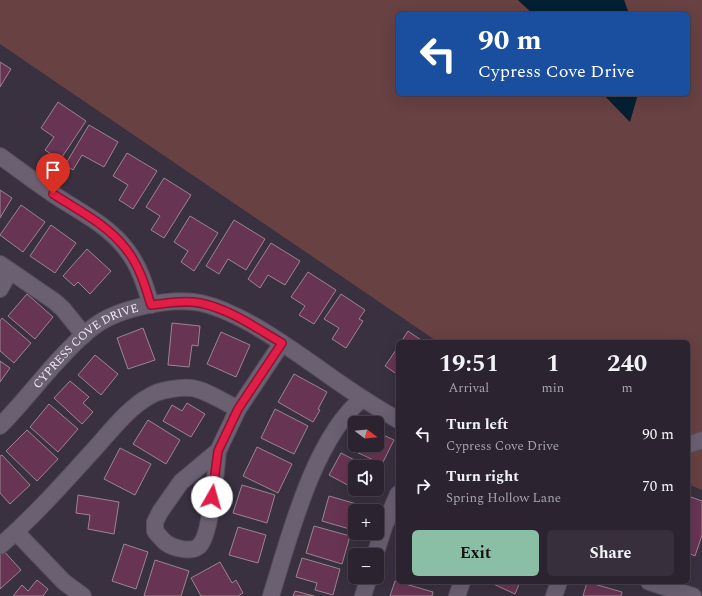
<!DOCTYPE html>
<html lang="en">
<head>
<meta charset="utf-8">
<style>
	:root { --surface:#2b2430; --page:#37303c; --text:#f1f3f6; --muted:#a6a4ab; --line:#47414c; --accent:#8abfa5 }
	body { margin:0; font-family:Spectral,serif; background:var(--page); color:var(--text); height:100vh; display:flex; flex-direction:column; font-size:15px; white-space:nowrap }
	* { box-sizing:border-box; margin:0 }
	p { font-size:13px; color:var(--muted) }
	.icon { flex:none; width:22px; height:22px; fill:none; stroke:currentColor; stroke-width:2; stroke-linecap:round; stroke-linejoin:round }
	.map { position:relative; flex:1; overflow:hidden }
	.drawer { position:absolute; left:396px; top:340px; width:294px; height:244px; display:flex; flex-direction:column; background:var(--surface); border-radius:6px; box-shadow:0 4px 16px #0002,0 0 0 1px var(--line) }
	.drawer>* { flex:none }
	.banner { position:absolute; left:396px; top:12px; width:294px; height:84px; border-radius:6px; box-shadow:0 4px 16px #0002,0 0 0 1px var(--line); background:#1a4fa0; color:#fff; overflow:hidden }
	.needle { width:26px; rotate:106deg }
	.controls { position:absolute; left:348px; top:416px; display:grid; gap:8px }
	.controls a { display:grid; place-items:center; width:36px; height:36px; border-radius:6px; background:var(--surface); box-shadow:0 4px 16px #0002,0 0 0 1px var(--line); font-size:20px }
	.pin { position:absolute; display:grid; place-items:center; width:34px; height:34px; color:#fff; margin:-41px -17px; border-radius:50% 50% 50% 0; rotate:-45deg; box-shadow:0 0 4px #0007 }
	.pin .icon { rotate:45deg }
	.me { position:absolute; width:44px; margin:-22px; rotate:7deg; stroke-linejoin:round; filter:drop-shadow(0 0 3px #0008) }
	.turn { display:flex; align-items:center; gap:14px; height:84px; padding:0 16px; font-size:18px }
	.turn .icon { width:52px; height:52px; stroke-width:2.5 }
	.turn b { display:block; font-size:28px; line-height:34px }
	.eta { display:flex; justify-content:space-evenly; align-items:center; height:68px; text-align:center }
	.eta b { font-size:24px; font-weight:700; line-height:28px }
	.cta { display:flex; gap:8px; margin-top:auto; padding:8px 16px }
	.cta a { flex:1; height:46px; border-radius:6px; background:var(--accent); color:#111; font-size:16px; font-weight:700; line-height:46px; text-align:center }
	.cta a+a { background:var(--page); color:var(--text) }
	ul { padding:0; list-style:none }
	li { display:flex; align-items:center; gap:12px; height:52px; padding:0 16px }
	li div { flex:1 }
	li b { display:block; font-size:15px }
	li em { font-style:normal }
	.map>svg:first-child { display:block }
</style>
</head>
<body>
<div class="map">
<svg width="702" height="596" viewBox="0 0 702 596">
	<rect width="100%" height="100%" fill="#393040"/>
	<path fill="#684142" d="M0,0H518L533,14H398V94H603L629,121L638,94H688V14H629L624,0H702V490L688,484V342H438L0,44Z"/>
	<path fill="#032033" d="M518,0H624L629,14H533Z
		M603,94H638L630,122Z"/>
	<path fill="#683453" stroke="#9a8590" d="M0,62L11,69L0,87Z
		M58,102L86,121L60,160L45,150L54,137L41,128Z
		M89,125L118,142L104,167L82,155L73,170L65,165Z
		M127,153L157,171L133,209L119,200L128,185L113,176Z
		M164,178L191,195L164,238L151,230L160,216L146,207Z
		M0,190L12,198L0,218Z
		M21,205L45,222L23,252L0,235Z
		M190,216L218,233L194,271L181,262L188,251L174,242Z
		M234,220L265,239L246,270L228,259L219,274L206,266Z
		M51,225L76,243L55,273L30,256Z
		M271,243L300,261L285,285L268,275L260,288L248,279Z
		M87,249L111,271L90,294L78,282L74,286L63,276Z
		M308,272L336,290L314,324L299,315L305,306L291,297Z
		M27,294L53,317L35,339L8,316Z
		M341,294L365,310L359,319L363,321L346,348L332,339L339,328L324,319Z
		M2,318L31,343L14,363L0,351V321Z
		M172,323L200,326L198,346L192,345L189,367L168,365Z
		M143,328L155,360L128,369L117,338Z
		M408,331L424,342H401Z
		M221,332L250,345L236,377L207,364Z
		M398,347V375L385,366Z
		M95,355L118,374L101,395L78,375Z
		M0,361L10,368L0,382Z
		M294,374L327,392L318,409L320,410L313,422L278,402Z
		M70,381L89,397L83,403L93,412L82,424L54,398Z
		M187,403L205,414L191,437L163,421L172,405L182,411Z
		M49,404L78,429L58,452L30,427Z
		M275,409L308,426L294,454L261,438Z
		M148,420L180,440L166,464L133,444Z
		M27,430L58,459L37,481L6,451Z
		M377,432L394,440L382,464L352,450L355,444V445H377Z
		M257,447L292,464L278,493L243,476Z
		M120,448L151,464L135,495L104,479Z
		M341,453L368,467H355V489L329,475Z
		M2,455L30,485L10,504L0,493V456Z
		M242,485L275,495L267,523L233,513Z
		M78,495L119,502L114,534L88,529L90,515L76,513Z
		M329,496L360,505L359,511H355V524L353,530L322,521Z
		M688,496L702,501V535L695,556L688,553Z
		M314,526L350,536L342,564L306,553Z
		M238,527L266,535L258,563L229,555Z
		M124,544L148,552L136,589L112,581Z
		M2,549L21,570L0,589V551Z
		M302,558L340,569L333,595L315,590L317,583L296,577Z
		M155,560L189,571L181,596H144Z
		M220,562L232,583L236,580L243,593L238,596H201L191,578Z
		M37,580L48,589L43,596H13L22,585L28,591Z
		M395,581L433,592L432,596H390Z
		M489,582H520L515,594Z
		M587,582L622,592L621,596H583Z
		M295,591L314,596H293Z"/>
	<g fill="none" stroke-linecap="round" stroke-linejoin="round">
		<defs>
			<g id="minor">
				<path d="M0,156C18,169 35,182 53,194C78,211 107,224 126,249C139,265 145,285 151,305"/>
				<path d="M0,264L54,301L63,309L84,335"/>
				<path d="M0,289L10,271"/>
				<path id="s1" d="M0,426C19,407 36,385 54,365C67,351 80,336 96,325C120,308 171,297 201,303C240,312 284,344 317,367C343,386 370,404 398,420"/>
				<path d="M688,445L702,440"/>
				<path d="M218,451C216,468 211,536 199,546C195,550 187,550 182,549C167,546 164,542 155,531V522L160,512L181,482L218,451L238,409L282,343"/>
				<path d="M16,532L64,582L83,596"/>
				<path d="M0,546C32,518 61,486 89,455C107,436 127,408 150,396C159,390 180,387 191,388C204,389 226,403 238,409"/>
				<path d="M375,555L384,527L398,494"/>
				<path d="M649,582L693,596"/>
				<path d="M271,596C289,538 314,438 362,399"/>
				<path d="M363,596L369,577"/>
				<path d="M457,596L462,582"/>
				<path d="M554,596L559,582"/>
			</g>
		</defs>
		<use href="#minor" stroke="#564f5d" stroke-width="18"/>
		<use href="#minor" stroke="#6b6072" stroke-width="16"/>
	</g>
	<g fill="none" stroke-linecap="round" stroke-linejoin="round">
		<defs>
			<path id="route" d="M53,194C78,210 108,225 126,249C139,265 145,285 151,305C167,303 184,300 200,303C230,309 256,328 282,343L238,409L218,451L212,497"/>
		</defs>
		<use href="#route" stroke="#92132f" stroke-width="10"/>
		<use href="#route" stroke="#e11d48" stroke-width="7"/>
	</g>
	<g text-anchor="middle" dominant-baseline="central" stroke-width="3.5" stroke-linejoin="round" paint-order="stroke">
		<g font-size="12" fill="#f0ebf5" stroke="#2f2636">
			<text stroke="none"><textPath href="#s1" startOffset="119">CYPRESS COVE DRIVE</textPath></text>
		</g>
	</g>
</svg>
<div class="controls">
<a><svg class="needle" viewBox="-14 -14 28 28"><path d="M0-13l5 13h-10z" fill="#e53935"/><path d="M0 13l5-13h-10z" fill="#a6a4ab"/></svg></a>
<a><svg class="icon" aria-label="sound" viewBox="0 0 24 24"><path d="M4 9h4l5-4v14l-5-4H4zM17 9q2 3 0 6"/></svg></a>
<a>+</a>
<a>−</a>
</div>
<div class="pin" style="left:53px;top:194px;background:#d93025"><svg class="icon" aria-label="arrive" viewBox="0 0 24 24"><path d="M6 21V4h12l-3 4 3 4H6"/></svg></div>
<svg class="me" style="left:212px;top:497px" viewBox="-20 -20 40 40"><circle r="19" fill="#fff"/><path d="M0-13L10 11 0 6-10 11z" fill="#e11d48"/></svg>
<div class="banner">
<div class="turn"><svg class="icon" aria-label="left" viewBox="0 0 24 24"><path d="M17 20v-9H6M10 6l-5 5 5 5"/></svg><div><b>90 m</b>Cypress Cove Drive</div></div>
</div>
<section class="drawer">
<div class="eta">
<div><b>19:51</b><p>Arrival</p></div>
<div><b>1</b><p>min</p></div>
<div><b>240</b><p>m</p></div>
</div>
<ul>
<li><svg class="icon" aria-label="left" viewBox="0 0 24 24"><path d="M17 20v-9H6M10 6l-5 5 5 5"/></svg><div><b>Turn left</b><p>Cypress Cove Drive</p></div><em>90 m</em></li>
<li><svg class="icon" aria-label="right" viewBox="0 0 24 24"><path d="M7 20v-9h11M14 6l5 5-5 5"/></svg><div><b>Turn right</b><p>Spring Hollow Lane</p></div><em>70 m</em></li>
</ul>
<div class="cta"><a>Exit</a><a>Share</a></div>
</section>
</div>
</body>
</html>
